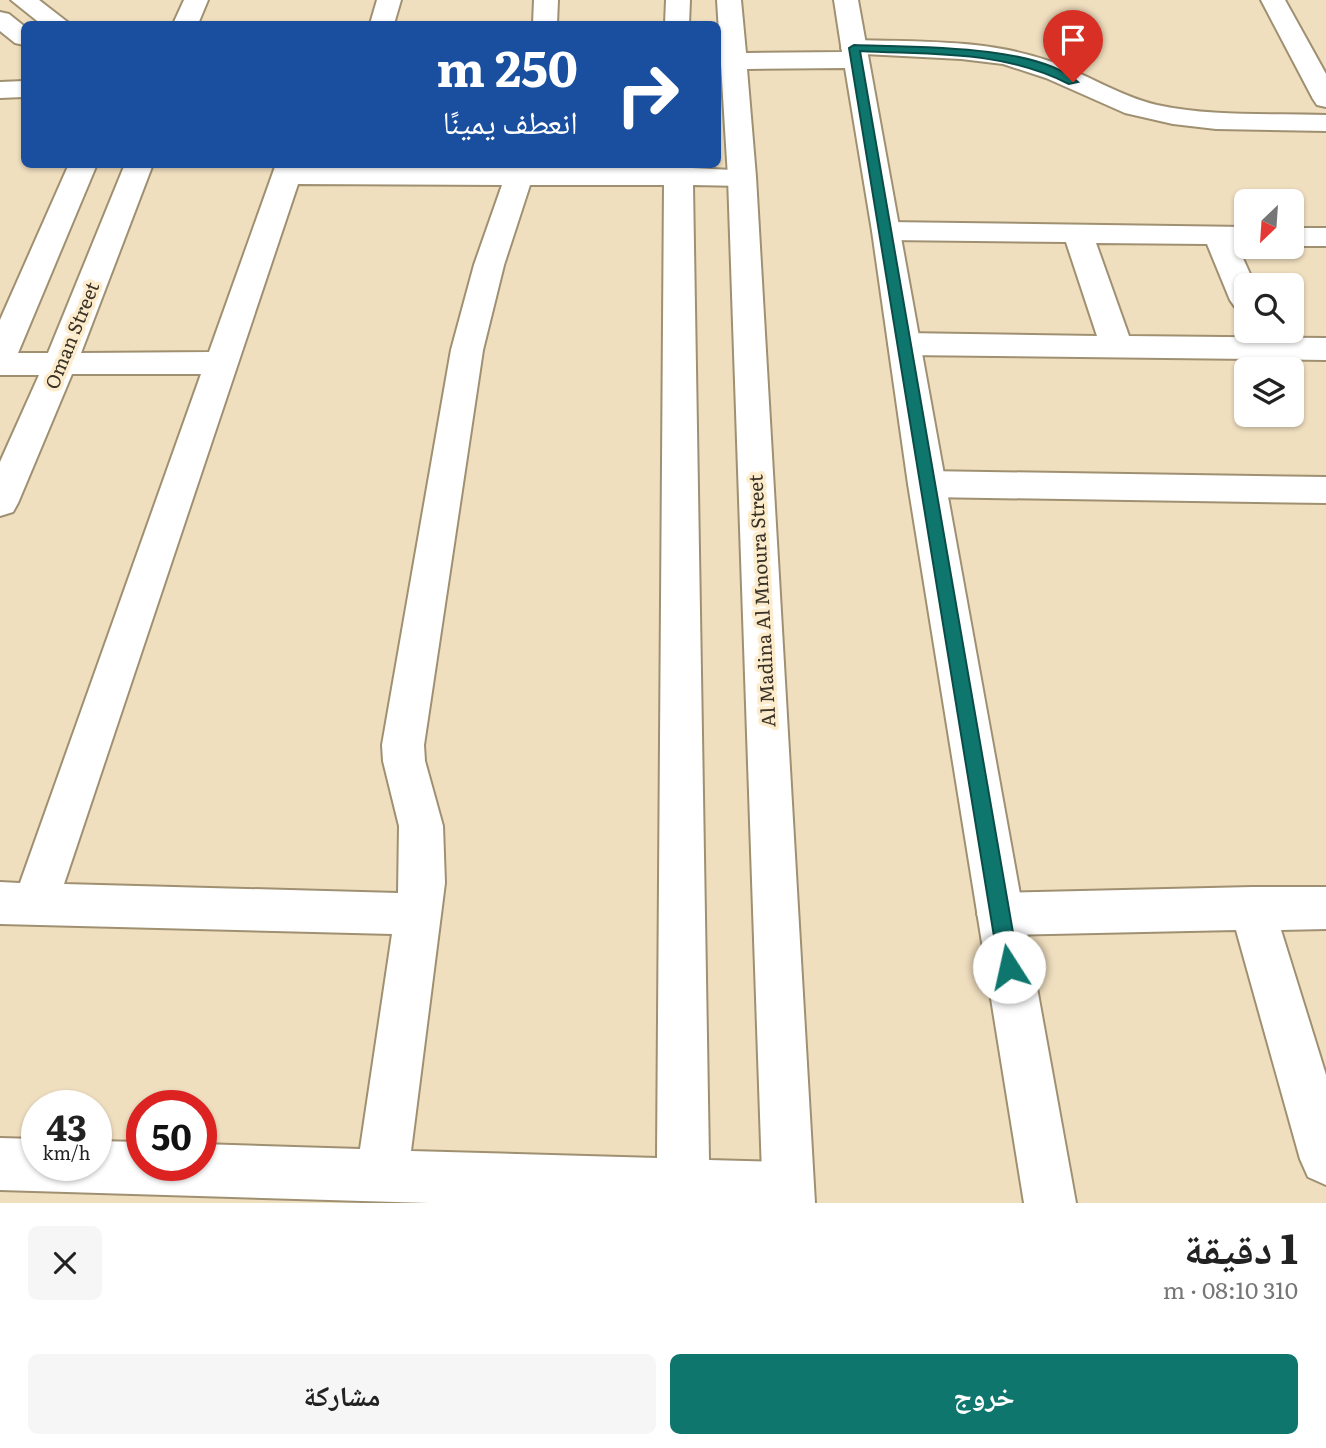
<!DOCTYPE html>
<html lang="ar">
<head>
<meta charset="utf-8">
<style>
	:root { --surface:#fff; --page:#f6f6f6; --text:#222; --muted:#767676; --accent:#0f766e }
	body { margin:0; font-family:Literata,"Noto Naskh Arabic",serif; background:var(--page); color:var(--text); direction:rtl; height:100vh; display:flex; flex-direction:column; font-size:26px; white-space:nowrap }
	* { box-sizing:border-box; margin:0 }
	p { font-size:23px; color:var(--muted) }
	.icon { flex:none; width:38px; height:38px; fill:none; stroke:currentColor; stroke-width:2; stroke-linecap:round; stroke-linejoin:round }
	.map { position:relative; height:1203px; overflow:hidden; direction:ltr }
	.panel { display:flex; flex-direction:column; background:var(--surface); flex:1 }
	.panel>* { flex:none }
	.banner { position:absolute; left:21px; top:21px; width:700px; height:147px; border-radius:10px; box-shadow:0 2px 5px #0004; direction:rtl; background:#1a4fa0; color:#fff; overflow:hidden }
	.needle { width:46px; rotate:205deg }
	.controls { position:absolute; left:1234px; top:189px; display:grid; gap:14px }
	.controls a { display:grid; place-items:center; width:70px; height:70px; border-radius:10px; background:var(--surface); box-shadow:0 2px 5px #0004; font-size:35px }
	.speed { position:absolute; left:21px; top:1090px; display:flex; gap:14px; font-size:35px; font-weight:700; text-align:center }
	.speed>* { display:grid; place-content:center; width:91px; height:91px; border-radius:50%; background:var(--surface); box-shadow:0 2px 5px #0004; line-height:1 }
	.speed small { font-size:18px; font-weight:400 }
	.speed .limit { border:10px solid #d22; background:#fff; color:#111 }
	.pin { position:absolute; display:grid; place-items:center; width:60px; height:60px; color:#fff; margin:-72px -30px; border-radius:50% 50% 50% 0; rotate:-45deg; box-shadow:0 0 7px #0007 }
	.pin .icon { rotate:45deg }
	.me { position:absolute; width:77px; margin:-38px; rotate:350deg; stroke-linejoin:round; filter:drop-shadow(0 0 5px #0008) }
	.turn { display:flex; align-items:center; gap:24px; height:147px; padding:0 28px; font-size:32px }
	.turn .icon { width:91px; height:91px; stroke-width:2.5 }
	.turn b { display:block; font-size:49px; line-height:60px }
	.round { display:grid; place-items:center; flex:none; width:74px; height:74px; border-radius:10px; background:var(--page) }
	.headline { display:flex; align-items:center; justify-content:space-between; height:119px; padding:0 28px }
	h1 { font-size:42px; font-weight:700; line-height:52px }
	.primary-button { display:flex; gap:14px; margin-top:auto; padding:14px 28px }
	.primary-button a { flex:1; height:80px; border-radius:10px; background:var(--accent); color:#fff; font-size:28px; font-weight:700; line-height:80px; text-align:center }
	.primary-button a+a { background:var(--page); color:var(--text) }
	.map>svg:first-child { display:block }
</style>
</head>
<body>
<div class="map">
<svg width="1326" height="1203" viewBox="0 0 1326 1203">
	<rect width="100%" height="100%" fill="#f0dfbf"/>
	<g fill="none" stroke-linecap="round" stroke-linejoin="round">
		<defs>
			<path id="minor" d="M11,0H39L70,24H41Z
				M184,0H208L198,24H173Z
				M377,0H401L394,24H370Z
				M534,0H558L557,24H533Z
				M666,0H690L689,24H665Z
				M1261,0H1285L1326,74V107L1317,105L1313,99Z
				M0,12L9,14L24,26V45L15,43L0,31Z
				M854,40C919,42 986,39 1049,61C1085,73 1119,96 1157,105C1212,117 1270,113 1326,115V131L1216,129L1173,124L1125,113L1046,78L1003,64L961,59L845,53L841,48L845,43Z
				M24,81V97L0,98V82Z
				M69,164H97L18,353H48L125,164H153L81,353L209,352L276,164L664,168V164H692V168L752,171L756,177L752,183L742,186L693,185L709,1160L788,1162L806,1170L814,1188L808,1203H429L0,1190V1138L37,1139V1166H96V1141L142,1142V1166H201V1144L360,1149L392,934L0,924V882L20,883L201,374H72L18,503L13,512L0,516V462L39,375H0V320ZM298,184L502,185L474,265L451,350L382,745L383,761L399,826L398,893L64,884ZM530,185H664L657,1158L411,1151L445,883L443,826L425,761L424,745L483,350L504,265Z
				M887,222L1246,227V245H1237L1255,285H1246V310L1235,307L1230,300L1207,244L1096,243L1129,336L1326,338V360L904,355L893,351L888,344L893,337L904,333L1097,336L1066,242L887,240L876,237L872,231L876,225Z
				M1292,228H1326V246H1292Z
				M926,471L1326,477V503L926,497L913,493L908,484L913,475Z
				M1252,887H1326V929L1281,930L1326,1075V1185L1308,1177L1300,1159L1236,930L1000,935L984,929L977,914L984,899L1000,893Z"/>
			<path id="secondary" d="M717,0H741L746,53L842,52L834,0H858L1076,1203H1024L908,484L872,231L845,68L747,69L756,177L815,1203H763L728,177Z"/>
		</defs>
		<use href="#minor" stroke="#9f9072" stroke-width="4"/>
		<use href="#secondary" stroke="#9f9072" stroke-width="4"/>
		<use href="#minor" fill="#fff" fill-rule="evenodd"/>
		<use href="#secondary" fill="#fff" fill-rule="evenodd"/>
	</g>
	<path fill="#0f766e" stroke="#0a4d48" stroke-width="2" d="M854,45C911,47 1036,44 1078,82L1069,84C1002,50 933,55 860,51L1019,967L1016,973L1009,976L1002,973L999,967L849,48Z"/>
	<g text-anchor="middle" dominant-baseline="central" stroke-width="7" stroke-linejoin="round" paint-order="stroke">
		<g font-size="19" fill="#383125" stroke="#fdeccc">
			<text transform="translate(71 335) rotate(-68)">Oman Street</text>
			<text transform="translate(761 601) rotate(-93)">Al Madina Al Mnoura Street</text>
		</g>
	</g>
</svg>
<div class="controls">
<a><svg class="needle" viewBox="-14 -14 28 28"><path d="M0-13l5 13h-10z" fill="#e53935"/><path d="M0 13l5-13h-10z" fill="#767676"/></svg></a>
<a><svg class="icon" aria-label="search" viewBox="0 0 24 24"><circle cx="10" cy="10" r="6"/><path d="M15 15l6 6"/></svg></a>
<a><svg class="icon" aria-label="layers" viewBox="0 0 24 24"><path d="M12 4l9 5-9 5-9-5zM3 14l9 5 9-5"/></svg></a>
</div>
<div class="speed"><div>43<small>km/h</small></div><div class="limit">50</div></div>
<div class="pin" style="left:1073px;top:82px;background:#d93025"><svg class="icon" aria-label="arrive" viewBox="0 0 24 24"><path d="M6 21V4h12l-3 4 3 4H6"/></svg></div>
<svg class="me" style="left:1009px;top:967px" viewBox="-20 -20 40 40"><circle r="19" fill="#fff"/><path d="M0-13L10 11 0 6-10 11z" fill="#0f766e"/></svg>
<div class="banner">
<div class="turn"><svg class="icon" aria-label="right" viewBox="0 0 24 24"><path d="M7 20v-9h11M14 6l5 5-5 5"/></svg><div><b>250 m</b>انعطف يمينًا</div></div>
</div>
</div>
<section class="panel">
<div class="headline"><div><h1>1 دقيقة</h1><p>310 m · 08:10</p></div><a class="round"><svg class="icon" aria-label="close" viewBox="0 0 24 24"><path d="M6 6l12 12M18 6L6 18"/></svg></a></div>
<div class="primary-button"><a>خروج</a><a>مشاركة</a></div>
</section>
</body>
</html>
